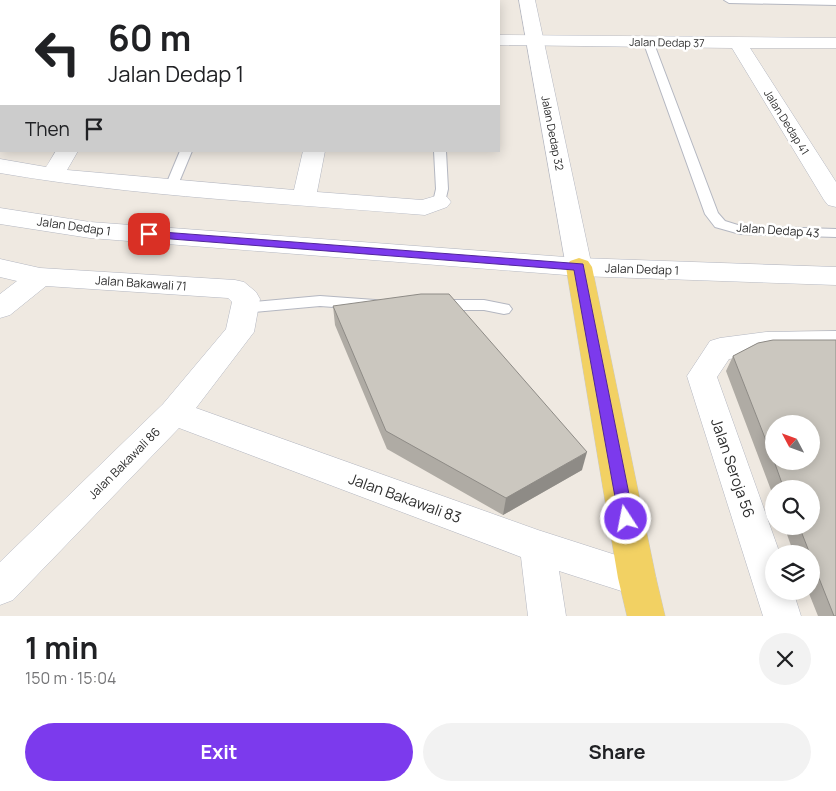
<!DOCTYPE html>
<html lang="en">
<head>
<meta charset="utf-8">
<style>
	:root { --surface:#fff; --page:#f2f2f2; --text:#202124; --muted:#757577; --accent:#7c3aed }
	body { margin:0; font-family:Manrope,sans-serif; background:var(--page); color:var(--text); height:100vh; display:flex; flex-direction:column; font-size:19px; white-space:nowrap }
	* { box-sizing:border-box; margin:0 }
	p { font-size:16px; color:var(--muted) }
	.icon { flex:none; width:28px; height:28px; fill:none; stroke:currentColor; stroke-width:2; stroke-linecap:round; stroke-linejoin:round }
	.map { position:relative; height:616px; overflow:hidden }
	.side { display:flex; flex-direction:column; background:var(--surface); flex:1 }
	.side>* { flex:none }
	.banner { position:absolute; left:0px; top:0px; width:500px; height:152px; box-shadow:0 2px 12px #0003; background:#fff; color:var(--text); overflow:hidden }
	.needle { width:32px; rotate:311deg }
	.buttons { position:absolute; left:765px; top:415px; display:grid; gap:10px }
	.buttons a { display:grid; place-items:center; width:55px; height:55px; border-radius:50%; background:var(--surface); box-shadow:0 2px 12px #0003; font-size:25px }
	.pin { position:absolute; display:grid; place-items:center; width:42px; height:42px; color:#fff; margin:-21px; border-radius:10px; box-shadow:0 2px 8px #0006 }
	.me { position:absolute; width:55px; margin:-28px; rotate:349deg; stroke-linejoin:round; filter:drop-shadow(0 0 4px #0008) }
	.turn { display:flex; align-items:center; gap:18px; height:105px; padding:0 25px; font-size:22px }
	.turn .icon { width:65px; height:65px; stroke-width:2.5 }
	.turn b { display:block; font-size:35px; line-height:42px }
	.then { display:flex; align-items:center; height:48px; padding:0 25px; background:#0003; gap:10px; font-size:19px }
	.round { display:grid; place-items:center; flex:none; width:52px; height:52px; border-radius:26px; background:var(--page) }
	.summary { display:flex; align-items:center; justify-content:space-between; height:85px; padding:0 25px }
	h1 { font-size:30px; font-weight:700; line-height:38px }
	.button { display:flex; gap:10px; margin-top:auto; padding:10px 25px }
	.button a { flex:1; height:58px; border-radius:30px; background:var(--accent); color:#fff; font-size:20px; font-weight:700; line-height:58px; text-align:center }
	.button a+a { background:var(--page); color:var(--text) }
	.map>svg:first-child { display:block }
</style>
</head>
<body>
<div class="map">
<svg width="836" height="616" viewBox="0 0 836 616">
	<rect width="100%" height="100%" fill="#efe9e1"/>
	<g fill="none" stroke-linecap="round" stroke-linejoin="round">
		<defs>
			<path id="service" d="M231,0H241V1H232Z
				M724,0H836V5L729,3Z
				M648,38L653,41L718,213L725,221L741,226L836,229V237L740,234L715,227L705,214L643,41Z
				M180,151H192L177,187L175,190H167L165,187Z
				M434,151H446L448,189L445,202L439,206L433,202L436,189Z
				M320,296L375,300L380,301L382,305L380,309L375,310L320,306L244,313L239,312L236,308L239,304L244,303Z
				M438,300H484L509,305L512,309L509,313L504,314L484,310H438L433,309L431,305L433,301Z"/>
			<path id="minor" d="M0,31H1V41H0Z
				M499,35L836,38V48H750L836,182V207L828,205L824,200L732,48L499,45Z
				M56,151H78L67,170L294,190L303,151H325L317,192L422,200L439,195L447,197L451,202L447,207L425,215C284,203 140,197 0,173V159L46,167Z
				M0,259L40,268L235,280L244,282L256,292L260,299L254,332L196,408L538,530L650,566L656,578L650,590L637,596L559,571L566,616H528L521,557L179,428L13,600L0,605V562L163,404L226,329L232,302L228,298L46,286L10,315L0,318V294L17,281L0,277Z
				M836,331V353L766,354L729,359L717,377L780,554H774V591H793L801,616H763L687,376L710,341L720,338L766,332Z"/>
			<path id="tertiary" d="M519,0H535L592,267L588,273L579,276L570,273L566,267Z"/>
			<path id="secondary" d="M0,208L90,222L579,258L836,267V285L579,276L90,238L0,224Z"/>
			<path id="primary" d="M579,258L588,261L592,267L656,578L665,616H627L618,578L566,267L570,261Z"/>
		</defs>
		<use href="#service" stroke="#b4b7c1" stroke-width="2"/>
		<use href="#minor" stroke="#b4b7c1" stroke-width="1"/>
		<use href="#tertiary" stroke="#b4b7c1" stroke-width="1"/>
		<use href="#secondary" stroke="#b4b7c1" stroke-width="1"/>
		<use href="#primary" stroke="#c9c9c9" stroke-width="1"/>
		<use href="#service" fill="#fff" fill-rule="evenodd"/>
		<use href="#minor" fill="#fff" fill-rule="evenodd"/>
		<use href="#tertiary" fill="#fff" fill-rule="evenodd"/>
		<use href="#secondary" fill="#fff" fill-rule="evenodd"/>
		<use href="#primary" fill="#f2d163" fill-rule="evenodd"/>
	</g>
	<path fill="#afaba4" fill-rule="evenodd" d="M333,306L582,470L503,515L387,449L335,325Z
		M773,340H836V616H818L808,591H811V554H794L784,526H811V489H774V498L726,371L733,356L758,343ZM774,424H811V461H774Z"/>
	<path fill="#8e8b86" d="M587,452L582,470L503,515L506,498Z"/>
	<path fill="#cbc7bf" stroke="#8e8b86" d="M421,294H449L587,452L506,498L386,431L333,306Z
		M773,340H836V616H834L811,558V554H810L799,526H811V489H784L774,461H811V424H774V461L733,356L758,343Z"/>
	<path fill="#7c3aed" stroke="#51269a" d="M149,231L583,264L634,519L631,524L626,526L621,524L619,519L574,270L145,237L144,234L145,232Z"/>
	<g text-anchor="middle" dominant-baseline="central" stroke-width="5" stroke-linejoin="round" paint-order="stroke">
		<g font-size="11" fill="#2e2e2e" stroke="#fff">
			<text transform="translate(667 42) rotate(1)">Jalan Dedap 37</text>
			<text transform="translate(787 122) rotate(58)">Jalan Dedap 41</text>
			<text transform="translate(553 133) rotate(79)">Jalan Dedap 32</text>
		</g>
		<g font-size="12" fill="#2e2e2e" stroke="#fff">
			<text transform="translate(74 226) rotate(8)">Jalan Dedap 1</text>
			<text transform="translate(778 230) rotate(4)">Jalan Dedap 43</text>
			<text transform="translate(642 269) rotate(2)">Jalan Dedap 1</text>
			<text transform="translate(141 283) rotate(4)">Jalan Bakawali 71</text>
			<text transform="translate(124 463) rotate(-45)">Jalan Bakawali 86</text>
		</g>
		<g font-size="15" fill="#2e2e2e" stroke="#fff">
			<text transform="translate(733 468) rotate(71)">Jalan Seroja 56</text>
			<text transform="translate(405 498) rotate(20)">Jalan Bakawali 83</text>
		</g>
	</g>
</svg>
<div class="buttons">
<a><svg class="needle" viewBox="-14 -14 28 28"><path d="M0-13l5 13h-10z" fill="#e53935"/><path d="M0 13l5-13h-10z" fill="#757577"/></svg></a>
<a><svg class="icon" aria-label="search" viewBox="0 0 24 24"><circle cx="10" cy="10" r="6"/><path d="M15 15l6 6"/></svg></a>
<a><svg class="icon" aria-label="layers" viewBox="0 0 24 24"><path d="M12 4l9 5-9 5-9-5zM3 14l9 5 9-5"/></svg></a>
</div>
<div class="pin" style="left:149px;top:234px;background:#d93025"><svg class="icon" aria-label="arrive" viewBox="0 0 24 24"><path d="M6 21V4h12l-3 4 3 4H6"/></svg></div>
<svg class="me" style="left:626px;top:519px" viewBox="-20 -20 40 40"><circle r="17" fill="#7c3aed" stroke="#fff" stroke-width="3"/><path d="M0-11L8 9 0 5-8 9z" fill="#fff"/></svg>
<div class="banner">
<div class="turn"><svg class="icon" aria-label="left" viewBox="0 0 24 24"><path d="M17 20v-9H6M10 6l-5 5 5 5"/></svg><div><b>60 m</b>Jalan Dedap 1</div></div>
<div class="then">Then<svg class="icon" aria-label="arrive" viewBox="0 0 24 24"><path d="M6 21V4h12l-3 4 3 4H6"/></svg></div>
</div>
</div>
<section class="side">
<div class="summary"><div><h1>1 min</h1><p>150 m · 15:04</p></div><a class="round"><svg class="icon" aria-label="close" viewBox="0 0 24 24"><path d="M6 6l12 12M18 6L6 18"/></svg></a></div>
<div class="button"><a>Exit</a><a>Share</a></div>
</section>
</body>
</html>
